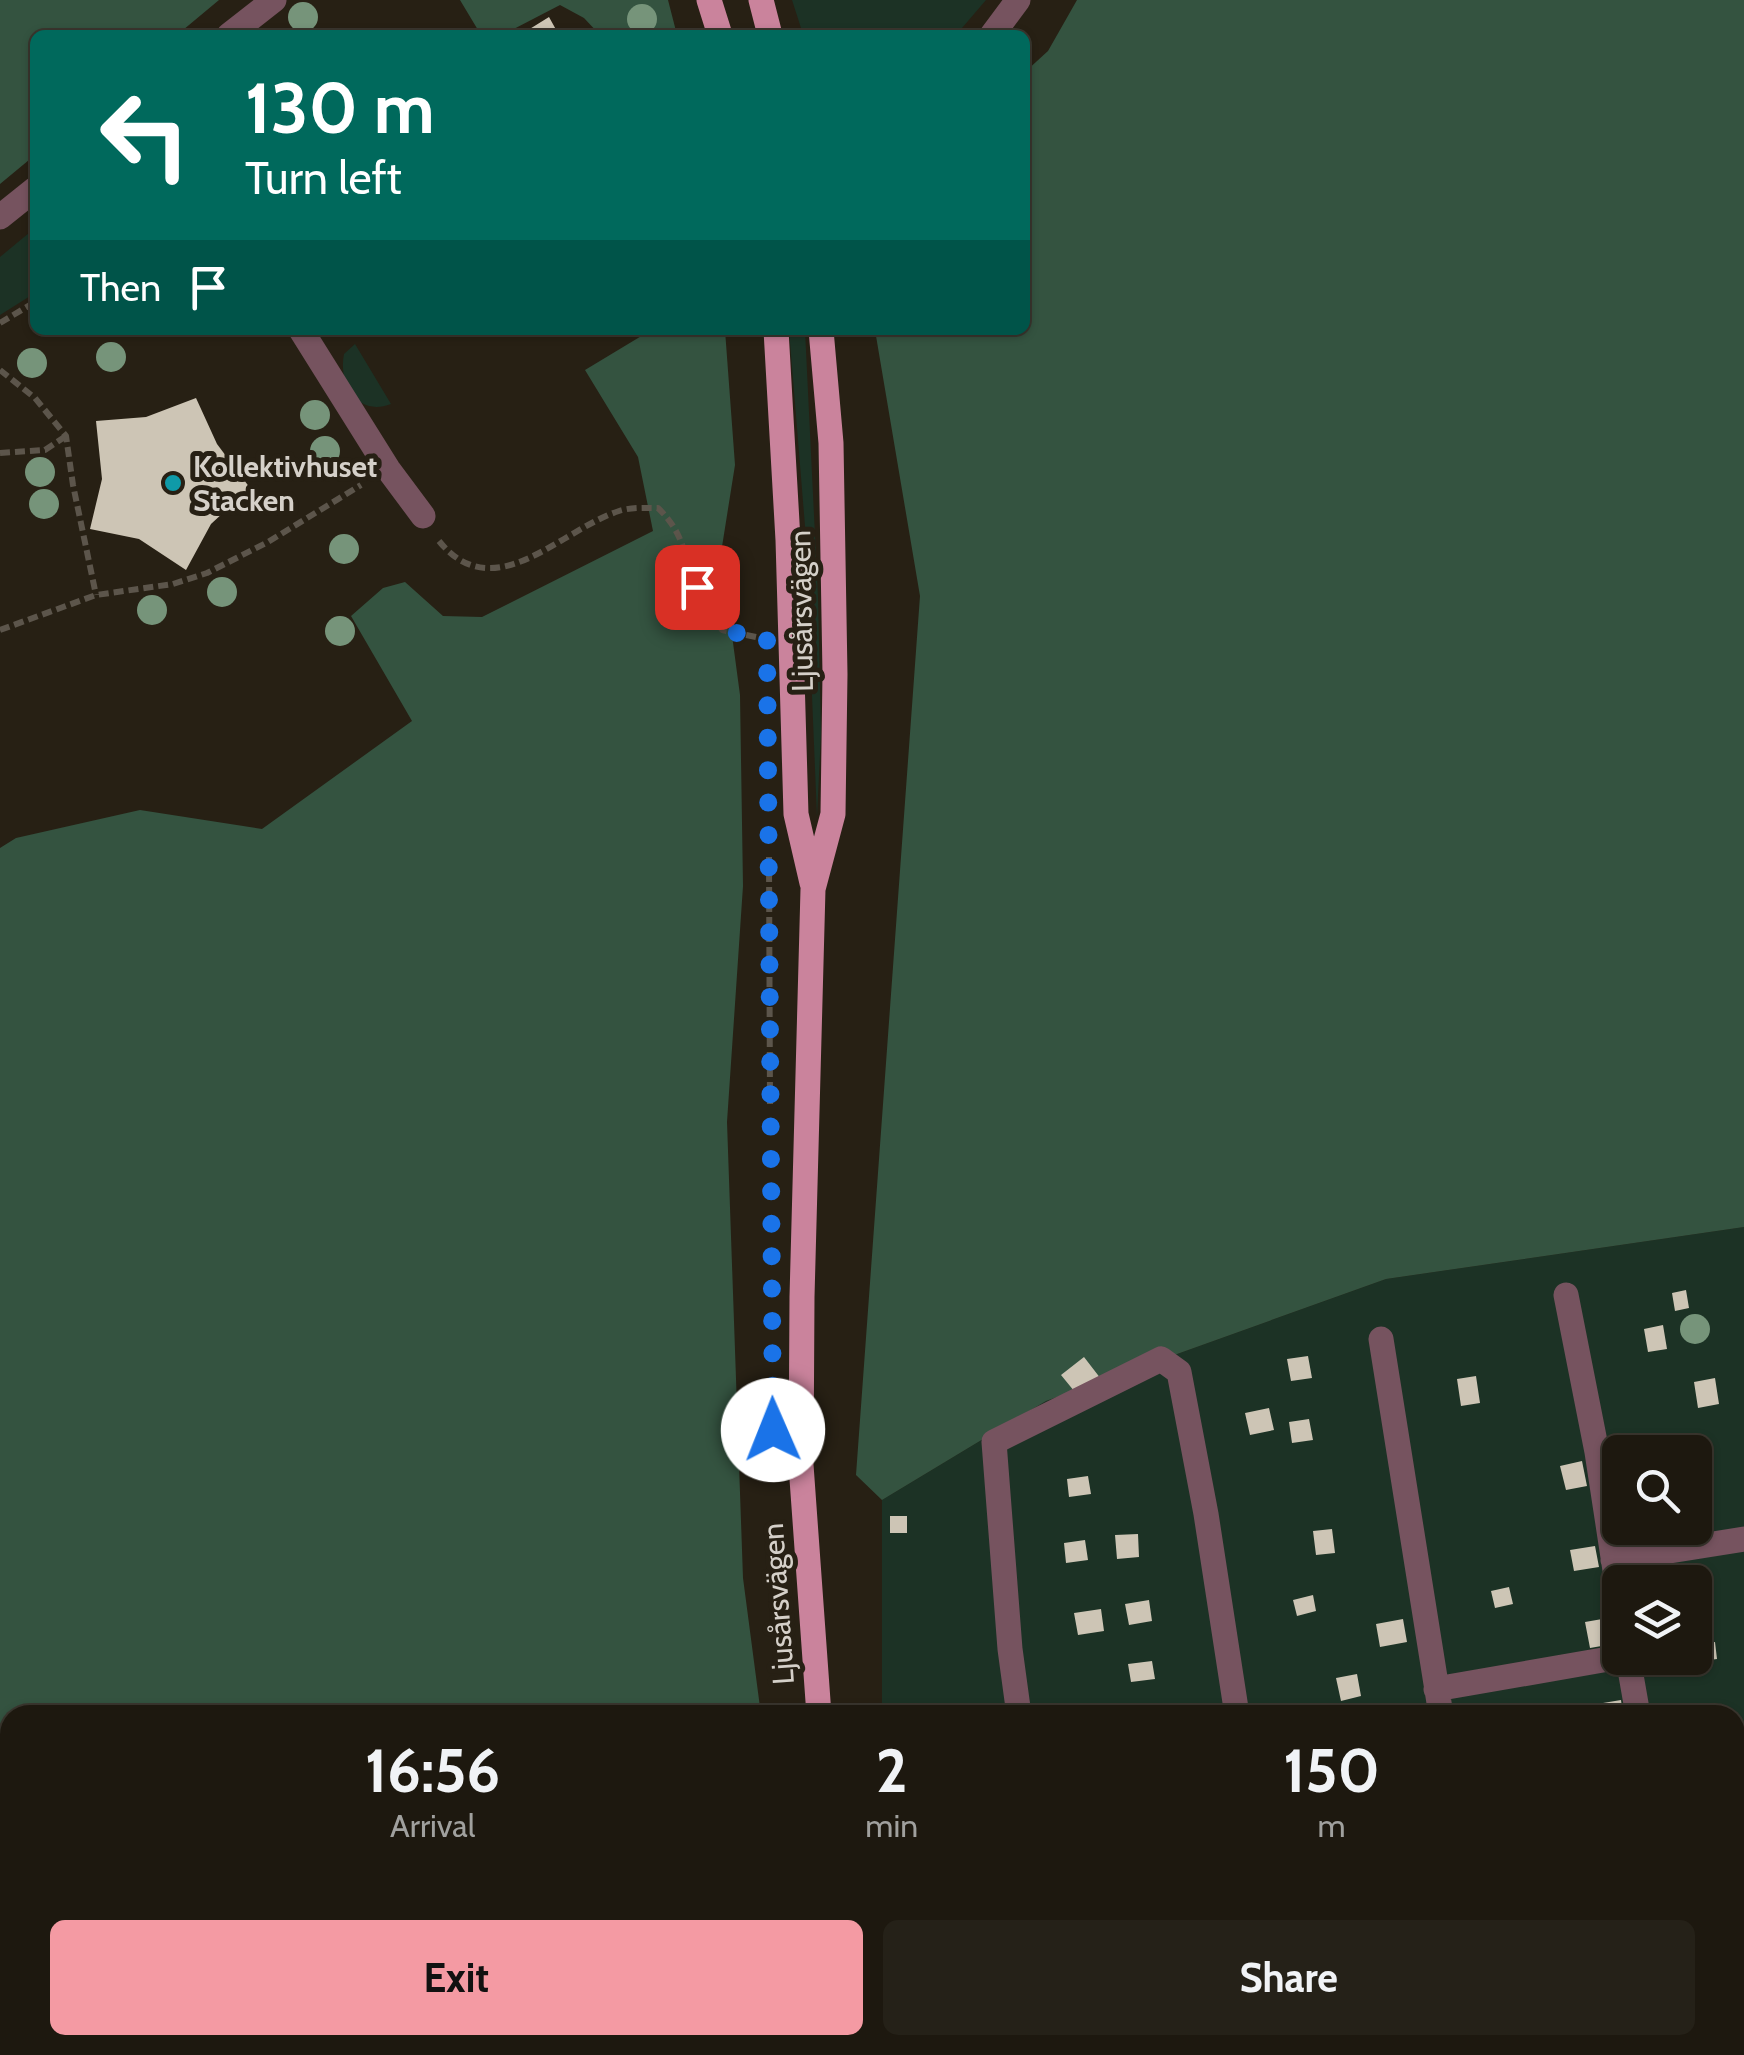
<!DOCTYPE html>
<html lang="en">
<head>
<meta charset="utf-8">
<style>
	:root { --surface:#1d180f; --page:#252118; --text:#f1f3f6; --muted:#a0a09e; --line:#3b372f; --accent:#f49aa3 }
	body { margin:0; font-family:Cabin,sans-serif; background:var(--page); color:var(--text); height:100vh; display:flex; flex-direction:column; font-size:38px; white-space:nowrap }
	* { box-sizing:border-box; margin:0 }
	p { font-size:32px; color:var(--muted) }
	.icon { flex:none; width:55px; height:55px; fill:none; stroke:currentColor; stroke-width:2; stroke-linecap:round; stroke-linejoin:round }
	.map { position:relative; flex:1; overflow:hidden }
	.side { position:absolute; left:0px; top:1705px; width:1745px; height:350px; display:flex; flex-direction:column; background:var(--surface); border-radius:30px 30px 0 0; box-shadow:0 2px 8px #0004,0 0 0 2px var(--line) }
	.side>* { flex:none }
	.guide { position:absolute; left:30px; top:30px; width:1000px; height:305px; border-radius:15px; box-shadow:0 2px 8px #0004,0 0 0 2px var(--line); background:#00695c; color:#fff; overflow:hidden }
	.tools { position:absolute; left:1602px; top:1435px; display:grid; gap:20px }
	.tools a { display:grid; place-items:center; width:110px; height:110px; border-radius:15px; background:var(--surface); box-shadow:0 2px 8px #0004,0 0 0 2px var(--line); font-size:50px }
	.pin { position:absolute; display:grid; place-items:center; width:85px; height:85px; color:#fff; margin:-42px; border-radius:20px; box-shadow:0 5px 15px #0006 }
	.me { position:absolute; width:110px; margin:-55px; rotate:359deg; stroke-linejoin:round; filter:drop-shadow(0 0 8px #0008) }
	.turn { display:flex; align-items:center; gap:35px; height:210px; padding:0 50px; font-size:45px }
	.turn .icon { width:130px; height:130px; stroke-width:2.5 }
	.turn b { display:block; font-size:70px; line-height:85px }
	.then { display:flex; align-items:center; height:95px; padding:0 50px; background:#0003; gap:20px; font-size:38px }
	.eta { display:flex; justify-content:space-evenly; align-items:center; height:170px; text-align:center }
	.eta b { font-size:60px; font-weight:700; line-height:70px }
	.button { display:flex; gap:20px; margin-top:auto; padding:20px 50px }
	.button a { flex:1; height:115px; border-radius:15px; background:var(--accent); color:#111; font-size:40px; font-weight:700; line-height:115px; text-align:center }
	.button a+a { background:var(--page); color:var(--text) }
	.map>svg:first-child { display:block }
</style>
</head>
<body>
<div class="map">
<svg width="1744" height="2055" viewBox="0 0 1744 2055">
	<rect width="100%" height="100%" fill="#272014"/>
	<path fill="#1c3225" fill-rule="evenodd" d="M792,0H986L956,35H808L801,28Z
		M35,228V293L0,315V257Z
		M789,330H805L818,597L821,733L817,817L805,526Z
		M355,344L391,404C357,417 338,384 344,354Z
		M1744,1227V1908L1735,1921V1715H882V1500L1046,1401L1386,1279ZM1620,1452H1695V1528H1620ZM1620,1582H1695V1658H1620Z
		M939,2045H1649L1642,2055H941Z"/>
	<path fill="#345340" d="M0,0H219L177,35H35V155L0,184Z
		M460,0H668L677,35H600L584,18L560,5L502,35H481Z
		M1077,0H1744V1227L1386,1279L1046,1401L882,1500L856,1475L920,596L875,330H1025V72L1048,51Z
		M641,330H725L735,465L721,553L740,695L743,886L727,1122L743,1578L761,1715H10V2045H809L811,2055H0V848L16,838L140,810L262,829L412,721L351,616L383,588L405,582L443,616L482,617L653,531L638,457L585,370L643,335Z
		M1744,1908V2055H1642L1649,2045H1735V1921Z"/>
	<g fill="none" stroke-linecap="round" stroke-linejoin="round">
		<path stroke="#485571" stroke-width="12" d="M1735,1933L1744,1921
			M1642,2055L1649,2045"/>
	</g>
	<path fill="#cdc5b5" d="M549,17L559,35H520Z
		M196,398L217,444L250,488L211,524L186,570L139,539L90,529L102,479L96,421L146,417Z
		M1686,1290L1689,1308L1675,1311L1672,1293Z
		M1663,1325L1667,1349L1648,1352L1644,1329Z
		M1308,1356L1312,1378L1291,1381L1287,1359Z
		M1084,1357L1101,1379L1079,1397L1061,1375Z
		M1476,1376L1480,1403L1461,1406L1457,1379Z
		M1715,1378L1719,1404L1698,1408L1694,1382Z
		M1269,1408L1274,1430L1250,1435L1245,1413Z
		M1309,1419L1313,1440L1292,1443L1289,1422Z
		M1582,1461L1587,1486L1566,1490L1560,1466Z
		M1088,1476L1091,1494L1069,1497L1067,1479Z
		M890,1516H907V1533H890Z
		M1332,1529L1335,1553L1316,1555L1313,1531Z
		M1138,1534L1139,1557L1117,1559L1115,1535Z
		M1085,1540L1088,1560L1066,1563L1064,1543Z
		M1595,1546L1599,1567L1574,1571L1570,1550Z
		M1509,1587L1513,1604L1495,1608L1491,1591Z
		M1313,1595L1316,1611L1297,1616L1293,1600Z
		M1149,1600L1152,1621L1129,1625L1125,1604Z
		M1101,1609L1104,1631L1078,1635L1074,1613Z
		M1608,1618L1613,1644L1590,1648L1585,1622Z
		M1403,1619L1407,1642L1380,1647L1376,1624Z
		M1715,1642L1717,1659L1702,1661L1700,1644Z
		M1152,1661L1155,1679L1131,1682L1128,1664Z
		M1357,1674L1361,1696L1341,1701L1336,1678Z
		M1621,1700L1623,1715H1599L1597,1704Z"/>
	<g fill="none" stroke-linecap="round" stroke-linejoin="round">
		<path stroke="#5c554b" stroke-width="6" stroke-dasharray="10 5" stroke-linecap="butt" d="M0,323L35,302
			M0,370L35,398L66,436L73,485L96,595
			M0,453L45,450L66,436
			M439,541C494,609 560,530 619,511C632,507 645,508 658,508C685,534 683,555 697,587C704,602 713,616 722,630L761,638
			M0,630L96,595L173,584L207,573L268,542L361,485
			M769,857L770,1104
			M1735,2023L1744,2011
			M1712,2055L1719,2045"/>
		<path stroke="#76535f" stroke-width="25" d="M229,35L274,0
			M992,35L1018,0
			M0,217L35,189
			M301,330L388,469L423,516
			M1566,1295L1597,1452L1620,1603
			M1381,1339L1441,1715
			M1613,1560L1744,1539
			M1628,1658L1638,1715
			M1436,1689L1620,1657
			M1019,1715L1010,1649L994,1442L1161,1359L1179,1372L1206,1514L1237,1715
			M1735,1851L1744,1843
			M1068,2045L1070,2055
			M1290,2045L1292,2055
			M1328,2055L1371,2045"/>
		<path stroke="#ca839c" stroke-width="25" d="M709,0L720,35
			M761,0L770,35
			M776,330L788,540L796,814L812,883
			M819,1715L801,1465L802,1297L813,889L833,814L835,674L831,443L821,330
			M870,2045L872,2055"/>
	</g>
	<g fill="#76947a">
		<circle cx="303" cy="17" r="15"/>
		<circle cx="642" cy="19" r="15"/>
		<circle cx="111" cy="357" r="15"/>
		<circle cx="32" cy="363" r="15"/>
		<circle cx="315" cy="415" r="15"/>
		<circle cx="325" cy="451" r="15"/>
		<circle cx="40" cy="472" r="15"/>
		<circle cx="44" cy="504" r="15"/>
		<circle cx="344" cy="549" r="15"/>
		<circle cx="222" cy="592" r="15"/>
		<circle cx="152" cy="610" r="15"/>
		<circle cx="340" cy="631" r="15"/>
		<circle cx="1695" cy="1329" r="15"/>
	</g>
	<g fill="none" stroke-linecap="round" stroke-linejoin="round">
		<path stroke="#1a73e8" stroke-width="18" stroke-dasharray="0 32.4" d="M697,587L722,630L767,639L773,1430"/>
	</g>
	<circle fill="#0f9aa8" stroke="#272014" stroke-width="4" cx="173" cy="483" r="10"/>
	<g text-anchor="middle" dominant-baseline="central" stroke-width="10" stroke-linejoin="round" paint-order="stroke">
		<g font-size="30" font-weight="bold" fill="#d5d0c9" stroke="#272014" text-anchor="start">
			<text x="193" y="466">Kollektivhuset<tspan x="193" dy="34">Stacken</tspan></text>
		</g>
		<g font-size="30" fill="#d5d0c9" stroke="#272014">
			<text transform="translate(801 611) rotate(-91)">Ljusårsvägen</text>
			<text transform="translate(778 1604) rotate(-94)">Ljusårsvägen</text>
		</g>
	</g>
</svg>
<div class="tools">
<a><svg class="icon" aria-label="search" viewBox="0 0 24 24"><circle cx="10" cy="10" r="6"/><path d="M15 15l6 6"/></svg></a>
<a><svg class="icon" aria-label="layers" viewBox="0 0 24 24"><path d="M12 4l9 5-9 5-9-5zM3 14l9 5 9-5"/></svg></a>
</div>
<div class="pin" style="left:697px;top:587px;background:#d93025"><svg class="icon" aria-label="arrive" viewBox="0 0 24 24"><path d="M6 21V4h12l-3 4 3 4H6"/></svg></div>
<svg class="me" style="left:773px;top:1430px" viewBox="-20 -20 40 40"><circle r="19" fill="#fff"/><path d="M0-13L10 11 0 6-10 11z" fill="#1a73e8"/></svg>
<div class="guide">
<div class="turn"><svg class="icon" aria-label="left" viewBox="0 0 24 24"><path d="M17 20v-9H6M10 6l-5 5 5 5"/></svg><div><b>130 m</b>Turn left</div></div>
<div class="then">Then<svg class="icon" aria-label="arrive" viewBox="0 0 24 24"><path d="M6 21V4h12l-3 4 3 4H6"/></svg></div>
</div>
<section class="side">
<div class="eta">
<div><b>16:56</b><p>Arrival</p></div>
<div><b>2</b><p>min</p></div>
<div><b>150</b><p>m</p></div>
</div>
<div class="button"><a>Exit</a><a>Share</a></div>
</section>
</div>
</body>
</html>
